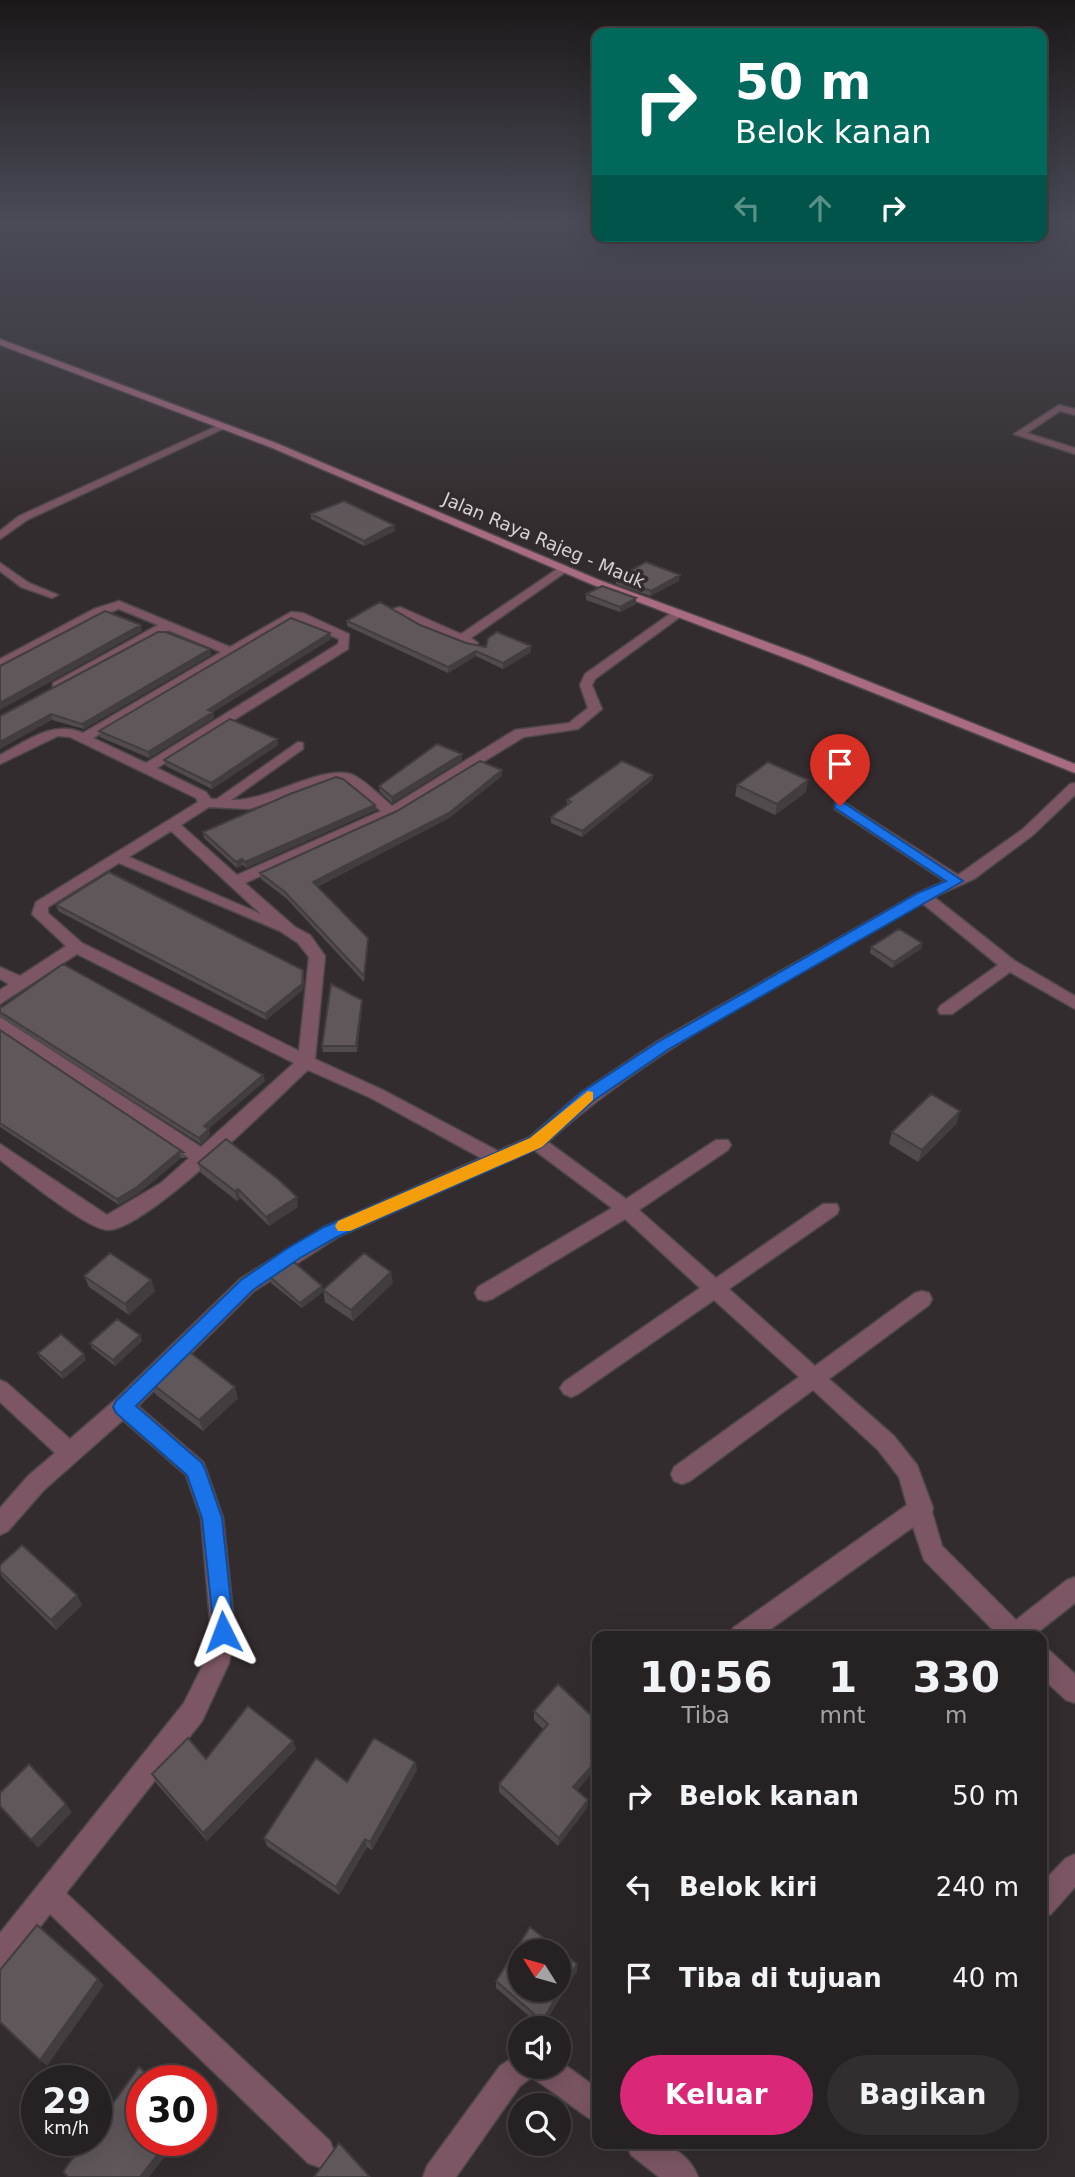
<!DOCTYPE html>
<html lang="id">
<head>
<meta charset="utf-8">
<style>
	:root { --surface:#262122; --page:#322e2f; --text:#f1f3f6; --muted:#a4a3a5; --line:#423e40; --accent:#db2777 }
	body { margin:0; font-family:"DejaVu Sans",sans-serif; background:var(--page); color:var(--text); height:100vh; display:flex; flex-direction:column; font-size:26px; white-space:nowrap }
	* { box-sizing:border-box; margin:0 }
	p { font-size:23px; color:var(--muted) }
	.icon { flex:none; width:38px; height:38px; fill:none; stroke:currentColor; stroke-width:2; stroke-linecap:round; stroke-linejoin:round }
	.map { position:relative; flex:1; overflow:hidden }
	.drawer { position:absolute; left:592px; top:1631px; width:455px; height:518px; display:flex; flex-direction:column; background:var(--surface); border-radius:14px; box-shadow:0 7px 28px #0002,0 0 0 2px var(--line) }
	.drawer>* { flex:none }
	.guide { position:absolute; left:592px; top:28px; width:455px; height:214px; border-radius:14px; box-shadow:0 7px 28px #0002,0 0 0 2px var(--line); background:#00695c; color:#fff; overflow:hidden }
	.needle { width:46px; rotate:307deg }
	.fabs { position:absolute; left:508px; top:1939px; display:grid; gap:14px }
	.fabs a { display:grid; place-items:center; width:63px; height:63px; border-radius:50%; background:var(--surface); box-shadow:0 7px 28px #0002,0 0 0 2px var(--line); font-size:35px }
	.speed { position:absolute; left:21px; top:2065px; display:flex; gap:14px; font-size:35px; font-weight:700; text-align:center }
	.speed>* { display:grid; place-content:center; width:91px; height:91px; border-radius:50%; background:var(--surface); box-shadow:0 7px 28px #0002,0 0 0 2px var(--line); line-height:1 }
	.speed small { font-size:18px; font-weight:400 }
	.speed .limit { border:10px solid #d22; background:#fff; color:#111 }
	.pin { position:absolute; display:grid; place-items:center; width:60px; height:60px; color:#fff; margin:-72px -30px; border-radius:50% 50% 50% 0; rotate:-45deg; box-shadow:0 0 7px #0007 }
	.pin .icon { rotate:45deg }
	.me { position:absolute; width:77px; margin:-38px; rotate:357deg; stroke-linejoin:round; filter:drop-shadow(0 0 5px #0008) }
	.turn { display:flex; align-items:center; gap:24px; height:147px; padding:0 28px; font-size:32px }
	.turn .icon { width:91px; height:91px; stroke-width:2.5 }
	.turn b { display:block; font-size:49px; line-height:60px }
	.lanes { display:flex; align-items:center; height:66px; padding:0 28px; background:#0003; justify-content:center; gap:35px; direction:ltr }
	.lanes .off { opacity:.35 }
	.eta { display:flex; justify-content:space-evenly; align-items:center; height:119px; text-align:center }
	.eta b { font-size:42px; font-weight:600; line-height:49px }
	.primary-button { display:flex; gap:14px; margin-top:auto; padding:14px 28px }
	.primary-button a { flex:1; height:80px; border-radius:42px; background:var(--accent); color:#fff; font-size:28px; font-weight:600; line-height:80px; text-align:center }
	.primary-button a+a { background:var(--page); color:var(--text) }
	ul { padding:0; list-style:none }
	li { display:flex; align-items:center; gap:21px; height:91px; padding:0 28px }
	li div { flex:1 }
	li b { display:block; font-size:26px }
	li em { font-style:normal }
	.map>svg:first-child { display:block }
</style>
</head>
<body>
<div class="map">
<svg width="1075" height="2177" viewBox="0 0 1075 2177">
	<rect width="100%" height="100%" fill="#332c2e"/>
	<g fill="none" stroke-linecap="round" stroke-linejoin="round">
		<defs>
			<path id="minor" d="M1059,405L1075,409V415L1060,411L1027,433L1075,448V454L1014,434Z
				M219,425L227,427L27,520L0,539V531L19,516Z
				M0,563L29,583L58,595L52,598L21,587L0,571Z
				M560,567L570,569L471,638L478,643L476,646L458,642L390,610L400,607L461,634Z
				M119,601L230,647L291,612L303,613L349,634L348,649L157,768L206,792L211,799H217L298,742L303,743V749L231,800C268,802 323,763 353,775C366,781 380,796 392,806L515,730L569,723L588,708L580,685L585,674L674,611L684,614L595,679L592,685L602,709L578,729L524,737L396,815L245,883L295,927L310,935L325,956L315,1059L383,1090L498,1151L530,1137L582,1092L658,1041L918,893L945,881L835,809V803H845L958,875L1023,829L1070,784L1075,783V795L1033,835L974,879L934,897L1015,961L1075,996V1009L1010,972L952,1014H940L938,1010L940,1006L998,965L922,903C795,977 658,1043 548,1142L626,1199L716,1140H728L731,1145L728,1150L639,1210L716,1278L823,1204H837L839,1209L837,1214L729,1289L815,1366L915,1293L922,1291L929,1293L932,1299L929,1305L829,1379L894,1436L917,1465L933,1508L932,1512L942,1546L1016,1620L1067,1580L1075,1577V1603L1033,1636H999L924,1560L913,1527L761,1636H729L733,1628L907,1505L899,1477L878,1450L813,1390L690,1481L682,1484L674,1481L671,1474L674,1467L799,1377L714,1300L578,1394L571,1397L564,1394L560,1388L564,1382L700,1288L625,1219L492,1299L485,1301L478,1299L475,1293L478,1287L612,1208L534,1150L338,1237L254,1291L138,1406L203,1462L206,1469L223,1518L235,1632L229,1663L202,1721L66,1893L330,2141L334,2152L330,2163L319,2167L308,2163L50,1914L10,1965L0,1969V1933L184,1703L205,1661L211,1632L201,1518L186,1475L123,1420L44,1490L8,1531L0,1535V1508L28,1476L55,1453L0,1402V1380L7,1383L70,1439L115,1400L240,1279L324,1227L481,1158L371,1098L308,1070C274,1101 147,1230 108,1230C88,1230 19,1174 0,1160V1144L107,1215L161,1183L189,1158L0,1031V1017L201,1147L294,1063L77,954L0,1004V990L9,984L0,979V967L20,976L66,946L35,917L32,914L36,902L198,802L196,798L70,737L58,736L0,764V755C25,742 54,719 83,733L221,652L168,630L63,689H53V683L158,625L119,609L102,615L0,668V659L94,609ZM293,620L339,639L338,644L146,763L93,738ZM337,780L345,782L381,811L237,875L181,825L209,807L249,809ZM171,831L261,914L129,857ZM119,863L280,931L298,943L309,957L299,1051L82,943L48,913V907Z
				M1041,1648L1050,1651L1075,1674V1703L1066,1700L1041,1677Z
				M1075,1854V1887L1051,1914L1041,1917V1884L1066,1858Z
				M520,2053V2067H558V2060L597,2088V2122L587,2117L532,2077L520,2086L456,2177H423L427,2166L500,2066Z
				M627,2144C658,2143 685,2144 698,2177H659L631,2155Z"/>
			<path id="secondary" d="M0,339L276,443L599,580L807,657L1075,764V773L799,663L591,584L270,447L0,345Z"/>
		</defs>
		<use href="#minor" stroke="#4d4749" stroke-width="3"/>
		<use href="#secondary" stroke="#4d4749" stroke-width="3"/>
		<use href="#minor" fill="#7c5664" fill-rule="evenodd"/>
		<use href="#secondary" fill="#a86b82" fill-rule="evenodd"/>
	</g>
	<path fill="#524b4d" d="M311,514L394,525L395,531L364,546L311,519Z
		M616,578L679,581L650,596L616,584Z
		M586,594L636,598V604L620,612L586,600Z
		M347,621L420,625L466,643L486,647L531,652L503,669L476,656L448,673L347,626Z
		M331,639L213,712L214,718L149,758L100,737L99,731Z
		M210,649L211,655L84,729L52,720L0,716Z
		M277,739L278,745L212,789L166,766L164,760Z
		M462,760L392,803L380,792L379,786Z
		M653,775L652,780L582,837L551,823V817L567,805V800Z
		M502,776L449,818L317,887L368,938V944L364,982L286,898L261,879L260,873Z
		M737,785L806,792L775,815L735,796Z
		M375,805L376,810L246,868L243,865L237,868L204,838L203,832Z
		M56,905L304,976L303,990L266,1020L58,911Z
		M922,943L921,949L892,968L870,953L871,947Z
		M0,1006L263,1075L265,1081L208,1129L210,1135L201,1144L0,1017Z
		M362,1006L357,1052H323L322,1046Z
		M0,1030L183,1152L185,1158H181L139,1193L119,1205L0,1127Z
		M957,1123L918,1162L889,1144L892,1132Z
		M198,1163L298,1207L269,1226L240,1198L237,1201L201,1173Z
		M84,1276L151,1280L155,1291L129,1315L89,1287Z
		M270,1277L323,1292L302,1308L271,1283Z
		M393,1283L353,1321L325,1302L323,1290Z
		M140,1335L142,1341L115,1366L92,1348L90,1343Z
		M38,1353L86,1360L63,1379L40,1358Z
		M151,1383L238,1398L203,1431L155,1394Z
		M0,1565L77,1595L82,1605L56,1630L3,1578L0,1573Z
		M558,1684L577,1790L588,1800L587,1808L558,1846L499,1792V1784L543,1729L534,1720V1711Z
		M296,1749L207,1841L156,1783L152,1774L206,1759Z
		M415,1762L417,1770L372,1850L367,1847L339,1895L267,1846L264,1838L347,1782Z
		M577,1964V1971L542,2027L496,1988V1981Z"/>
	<path fill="#423d3f" d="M394,525L395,531L364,546V541Z
		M680,575L679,581L650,596L651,591Z
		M636,598V604L620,612V607Z
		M141,625L142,631L0,710V703Z
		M330,633L331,639L213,712L214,718L149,758L148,752L208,710Z
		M531,646V652L503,669V663Z
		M210,649L211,655L84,729L82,724Z
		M476,651V656L448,673V667Z
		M51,714L52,720L0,749V742Z
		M277,739L278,745L212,789L211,783Z
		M462,754V760L392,803V797Z
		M502,770V776L449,818L314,888L313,882Z
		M653,775L652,780L582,837V831Z
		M808,780L806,792L775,815L777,804Z
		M375,805L376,810L246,868L245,862Z
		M242,859L243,865L237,868L236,862Z
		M922,943L921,949L892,968L894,962Z
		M303,970L304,976L303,990L266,1020L265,1014Z
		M362,1000V1006L357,1052L356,1046Z
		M263,1075L265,1081L205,1132L204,1126Z
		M960,1111L957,1123L918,1162L922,1150Z
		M209,1129L210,1135L201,1144L199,1138Z
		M179,1152L181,1158L139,1193L119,1205L117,1199Z
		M238,1189L240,1198L237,1201L235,1191Z
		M297,1197L298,1207L269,1226L266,1217Z
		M391,1272L393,1283L353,1321L351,1310Z
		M151,1280L155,1291L129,1315L125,1304Z
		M322,1286L323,1292L302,1308L300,1303Z
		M140,1335L142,1341L115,1366L113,1360Z
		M84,1354L86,1360L63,1379L61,1373Z
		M235,1387L238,1398L203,1431L199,1420Z
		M77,1595L82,1605L56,1630L51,1620Z
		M293,1741L296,1749L207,1841L203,1833Z
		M597,1760V1767L573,1796V1787Z
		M415,1762L417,1770L372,1850L370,1842Z
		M588,1800L587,1808L558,1846L559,1838Z
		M66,1804L72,1812L38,1848L31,1840Z
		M365,1839L367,1847L339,1895L336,1887Z
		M577,1964V1971L542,2027V2021Z
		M98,1979L104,1985L47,2066L40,2060Z
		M169,2140H178L149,2177H140Z"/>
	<path fill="#5f575a" stroke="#423d3f" stroke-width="2" fill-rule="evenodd" d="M344,501L394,525L364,541L311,514Z
		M646,562L680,575L651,591L616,578Z
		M602,586L636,598L620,607L586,594Z
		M380,602L420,625L466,643L486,647L488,638L497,632L531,646L503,663L476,651L448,667L347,621Z
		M105,611L141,625L0,703V666Z
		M291,618L330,633L208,710L213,712L148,752L99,731Z
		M158,632H165L210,649L82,724L51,714L0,742V716Z
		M230,719L277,739L211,783L164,760Z
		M437,744L462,754L392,797L379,786Z
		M480,761L502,770L449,813L313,882L368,938L364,976L285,892L260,873L397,811Z
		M622,761L653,775L582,831L551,817L571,802L567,800Z
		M768,762L808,780L777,804L737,785Z
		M336,777L343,779L375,805L245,862L242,859L236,862L203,832L290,794Z
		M109,872L303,970L302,984L265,1014L56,905Z
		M899,929L922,943L894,962L871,947Z
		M63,964L263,1075L204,1126L209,1129L199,1138L0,1012V1006L2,1007Z
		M331,984L362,1000L356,1046H322Z
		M0,1030L183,1152H179L137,1187L117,1199L0,1123Z
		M931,1094L960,1111L922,1150L892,1132Z
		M226,1139L278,1179L297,1197L266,1217L238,1189L235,1191L198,1163Z
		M110,1253L151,1280L125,1304L84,1276Z
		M364,1253L391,1272L351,1310L323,1290Z
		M294,1262L322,1286L300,1303L270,1277Z
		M117,1319L140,1335L113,1360L90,1343Z
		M61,1334L84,1354L61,1373L38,1353Z
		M187,1350L235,1387L199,1420L151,1383Z
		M22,1545L77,1595L51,1620L0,1571V1565Z
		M558,1684L597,1721V1760L573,1787L588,1800L559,1838L499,1784L548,1724L534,1711Z
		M248,1706L293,1741L203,1833L152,1774L188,1738L206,1759Z
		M374,1738L415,1762L370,1842L365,1839L336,1887L264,1838L316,1758L347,1782Z
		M29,1764L66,1804L31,1840L0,1806V1793Z
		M37,1925L98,1979L40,2060L0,2022V1970Z
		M530,1927L577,1964L542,2021L496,1981ZM520,1951H558V1990H520Z
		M139,2067L154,2081H142V2140H169L140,2177H68L63,2172L86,2140H96V2127Z
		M339,2143L370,2177H314Z"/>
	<linearGradient id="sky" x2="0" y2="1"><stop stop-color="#1c1819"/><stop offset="0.42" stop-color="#4a4b57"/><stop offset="1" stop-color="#4a4b57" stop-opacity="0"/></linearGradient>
	<rect width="1075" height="527" fill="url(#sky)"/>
	<path fill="#1a73e8" stroke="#114b97" stroke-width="2" d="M835,803H844L963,881L669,1049L593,1101L542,1147L337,1237L300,1258L253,1290L136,1406L202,1463L205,1469L222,1518L234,1632L230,1640L223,1643L215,1640L202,1518L187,1475L116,1413L113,1407L116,1401L241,1280L288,1248L324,1227L530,1138L582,1092L658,1042L918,893L946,881L835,808Z"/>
	<path fill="#f59e0b" d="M588,1091L593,1092V1100L542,1147L350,1231H338L335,1226L338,1221L530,1138Z"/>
	<g text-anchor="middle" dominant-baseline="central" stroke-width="7" stroke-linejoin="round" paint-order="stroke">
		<g font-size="18" fill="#d7d3d4" stroke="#332c2e">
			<text transform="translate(544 540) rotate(23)">Jalan Raya Rajeg - Mauk</text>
		</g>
	</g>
</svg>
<div class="fabs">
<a><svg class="needle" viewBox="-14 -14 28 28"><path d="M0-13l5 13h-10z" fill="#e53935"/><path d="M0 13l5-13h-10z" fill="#a4a3a5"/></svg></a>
<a><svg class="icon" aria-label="sound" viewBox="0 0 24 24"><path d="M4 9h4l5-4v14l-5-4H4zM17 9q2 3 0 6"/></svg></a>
<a><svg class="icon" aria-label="search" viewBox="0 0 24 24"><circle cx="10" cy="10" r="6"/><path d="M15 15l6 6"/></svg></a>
</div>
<div class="speed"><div>29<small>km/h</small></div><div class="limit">30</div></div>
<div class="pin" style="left:840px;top:806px;background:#d93025"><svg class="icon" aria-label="arrive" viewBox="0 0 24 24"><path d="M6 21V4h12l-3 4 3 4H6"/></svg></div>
<svg class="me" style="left:223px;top:1632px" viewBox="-20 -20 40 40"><path d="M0-17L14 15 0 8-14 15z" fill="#1a73e8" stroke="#fff" stroke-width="4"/></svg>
<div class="guide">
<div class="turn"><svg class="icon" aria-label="right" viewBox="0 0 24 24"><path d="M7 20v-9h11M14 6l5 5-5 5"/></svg><div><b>50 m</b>Belok kanan</div></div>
<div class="lanes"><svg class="icon off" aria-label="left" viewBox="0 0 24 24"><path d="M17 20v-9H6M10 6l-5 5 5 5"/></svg><svg class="icon off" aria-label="ahead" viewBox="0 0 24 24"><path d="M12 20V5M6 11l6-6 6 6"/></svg><svg class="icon" aria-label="right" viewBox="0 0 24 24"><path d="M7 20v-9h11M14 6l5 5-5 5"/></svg></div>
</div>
<section class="drawer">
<div class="eta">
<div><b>10:56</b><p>Tiba</p></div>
<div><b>1</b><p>mnt</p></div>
<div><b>330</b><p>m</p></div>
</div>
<ul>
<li><svg class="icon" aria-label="right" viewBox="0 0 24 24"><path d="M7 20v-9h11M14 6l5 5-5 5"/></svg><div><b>Belok kanan</b></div><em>50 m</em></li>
<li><svg class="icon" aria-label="left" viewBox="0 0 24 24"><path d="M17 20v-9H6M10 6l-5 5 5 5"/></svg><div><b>Belok kiri</b></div><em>240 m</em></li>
<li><svg class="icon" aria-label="arrive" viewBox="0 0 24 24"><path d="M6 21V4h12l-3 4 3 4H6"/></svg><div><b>Tiba di tujuan</b></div><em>40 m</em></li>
</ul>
<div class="primary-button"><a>Keluar</a><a>Bagikan</a></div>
</section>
</div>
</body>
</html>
